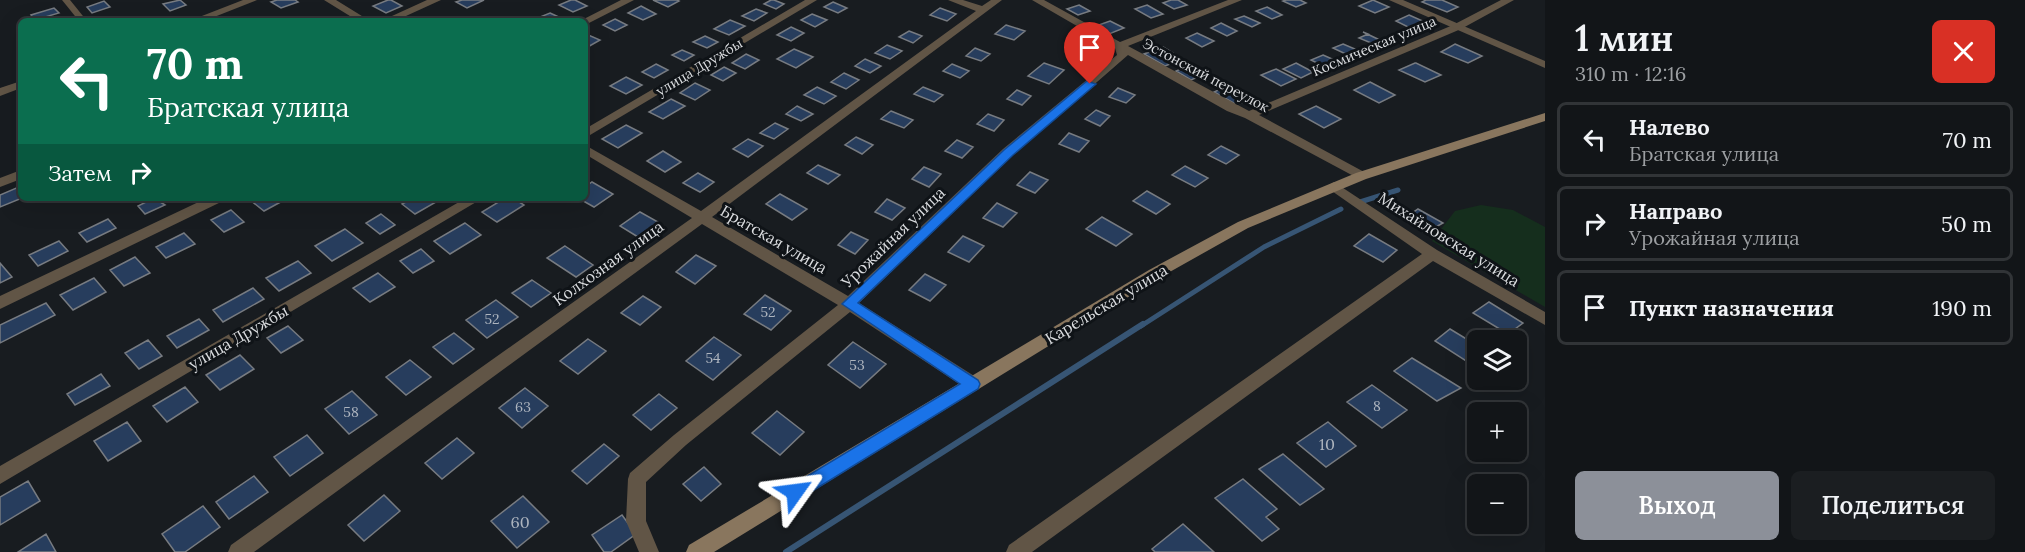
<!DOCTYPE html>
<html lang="ru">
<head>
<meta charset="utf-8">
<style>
	:root { --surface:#121518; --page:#1b1e21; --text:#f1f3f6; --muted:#9c9fa2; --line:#313437; --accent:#8c9099 }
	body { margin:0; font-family:Lora,serif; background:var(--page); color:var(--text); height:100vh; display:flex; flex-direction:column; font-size:22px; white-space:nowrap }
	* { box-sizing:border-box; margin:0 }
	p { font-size:20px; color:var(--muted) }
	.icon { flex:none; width:33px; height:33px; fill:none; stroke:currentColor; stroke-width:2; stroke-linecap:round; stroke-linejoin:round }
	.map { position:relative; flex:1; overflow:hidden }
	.panel { display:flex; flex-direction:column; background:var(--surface); width:480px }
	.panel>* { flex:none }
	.banner { position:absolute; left:18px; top:18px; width:570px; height:183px; border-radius:9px; box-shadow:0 6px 24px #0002,0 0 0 2px var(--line); background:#0b6e4f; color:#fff; overflow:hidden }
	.controls { position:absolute; left:1467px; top:330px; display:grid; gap:12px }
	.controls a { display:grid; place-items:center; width:60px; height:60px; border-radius:9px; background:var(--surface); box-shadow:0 6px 24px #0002,0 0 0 2px var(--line); font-size:30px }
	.pin { position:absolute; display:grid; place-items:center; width:51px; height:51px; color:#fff; margin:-62px -26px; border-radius:50% 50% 50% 0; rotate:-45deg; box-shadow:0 0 6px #0007 }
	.pin .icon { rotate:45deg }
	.me { position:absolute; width:66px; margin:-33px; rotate:59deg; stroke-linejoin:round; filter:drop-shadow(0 0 4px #0008) }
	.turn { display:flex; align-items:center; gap:21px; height:126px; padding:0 30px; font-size:27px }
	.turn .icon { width:78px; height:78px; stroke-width:2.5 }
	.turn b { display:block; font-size:42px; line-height:51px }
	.then { display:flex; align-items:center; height:57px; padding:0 30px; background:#0003; gap:12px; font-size:22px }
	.round { display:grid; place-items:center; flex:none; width:63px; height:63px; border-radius:9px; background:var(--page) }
	.head { display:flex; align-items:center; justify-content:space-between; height:102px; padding:0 30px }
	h1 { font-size:36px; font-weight:600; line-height:45px }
	.cta { display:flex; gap:12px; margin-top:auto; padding:12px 30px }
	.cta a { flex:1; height:69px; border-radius:9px; background:var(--accent); color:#fff; font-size:24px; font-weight:600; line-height:69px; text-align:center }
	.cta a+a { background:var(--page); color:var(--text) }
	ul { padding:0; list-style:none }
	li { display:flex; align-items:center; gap:18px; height:75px; margin:0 12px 9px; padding:0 18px; border:3px solid var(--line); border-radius:9px }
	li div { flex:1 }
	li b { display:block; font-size:22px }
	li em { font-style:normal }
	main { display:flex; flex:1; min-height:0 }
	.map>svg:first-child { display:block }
</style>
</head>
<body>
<main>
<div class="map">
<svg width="1545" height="552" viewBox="0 0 1545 552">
	<rect width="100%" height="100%" fill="#181c20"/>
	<path fill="#152e1d" d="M1481,205L1513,210L1545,227V307L1432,241L1455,211Z"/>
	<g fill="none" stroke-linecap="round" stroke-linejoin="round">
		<path stroke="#375574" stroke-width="5" d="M1360,202L1398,190
			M1141,326L1264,247L1341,209"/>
		<path stroke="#375574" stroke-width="6" d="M786,552L1143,324"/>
	</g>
	<path fill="#273d5d" stroke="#777b81" stroke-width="1.5" d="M180,0L186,5L170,11L163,4Z
		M277,0H295L298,2L281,8L271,2Z
		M388,0H391L402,6L386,13L373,6Z
		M462,0H484L467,8L456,2Z
		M571,0H575L587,6L573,12L559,5Z
		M653,0H677L679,1L668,7Z
		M771,0H774L784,4L776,9L764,4Z
		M1171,0H1178L1187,5L1174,9L1163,3Z
		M1286,0H1300L1306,3L1296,7L1283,1Z
		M1373,0L1389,7L1375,13L1359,6Z
		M1426,0H1442L1458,7L1447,12L1422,2Z
		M104,1L110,7L92,13L87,7Z
		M833,2L847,8L838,13L824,7Z
		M1079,5L1090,11L1078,15L1067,9Z
		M1147,5L1163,14L1151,18L1135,9Z
		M641,6L656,14L643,20L628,13Z
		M1267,7L1282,15L1272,19L1256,11Z
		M54,8L59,13L35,20L31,15Z
		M940,8L956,14L947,21L930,15Z
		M756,9L767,13L754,21L742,16Z
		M550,13L561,18L548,21L540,17Z
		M812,14L827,20L815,27L801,20Z
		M1409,15L1425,22L1412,29L1396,21Z
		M1244,16L1260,23L1252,27L1235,19Z
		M615,19L627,25L615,31L603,25Z
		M730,20L745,26L729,35L714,29Z
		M1110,21L1124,28L1109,34L1096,26Z
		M1221,23L1237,31L1227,36L1211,28Z
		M1006,25L1025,31L1014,40L995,34Z
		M791,27L804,33L791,41L777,35Z
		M909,31L922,36L913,43L899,37Z
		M1363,32L1384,42L1376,45L1359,38L1368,34Z
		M1197,33L1214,41L1202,47L1186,38Z
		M585,34H586L600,40L586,48Z
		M705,36L718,42L707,48L693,42Z
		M1343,44L1362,52L1352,57L1333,48Z
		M1455,44L1482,56L1468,63L1441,52Z
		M887,45L902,51L890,59L875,53Z
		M1163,47L1183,59L1165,66L1144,54Z
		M975,48L990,54L981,61L966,56Z
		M794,49L813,57L796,68L777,59Z
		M682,50L694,55L684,61L672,55Z
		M746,54L759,60L745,69L732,63Z
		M1323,55L1339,62L1327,68L1311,60Z
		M865,59L881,66L870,73L855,66Z
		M1044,63L1064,70L1049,84L1028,76Z
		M1296,63L1313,72L1301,78L1283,69Z
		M1415,63H1416L1441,75L1425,82L1399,70Z
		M656,64L668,70L654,78L642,72Z
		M952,64L969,71L960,78L943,71Z
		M1190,65L1205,74L1191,80L1176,71Z
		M724,67L736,73L723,81L711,75Z
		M1276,69L1296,79L1281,86L1261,75Z
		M844,73L859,80L846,89L831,82Z
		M626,77L642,85L626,94L610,86Z
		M1370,82L1395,95L1379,103L1354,90Z
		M695,83L710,90L695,100L680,93Z
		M1229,85L1252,98L1237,105L1214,92Z
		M817,87L836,96L824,104L804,95Z
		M923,87L943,95L934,102L914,94Z
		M1118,88L1135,95L1126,103L1109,97Z
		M1017,90L1031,96L1022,105L1007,99Z
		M671,99L685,106L663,119L649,112Z
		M797,106L813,114L801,121L786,114Z
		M1316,106L1341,119L1324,128L1299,114Z
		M1096,110L1110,116L1100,126L1085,119Z
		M891,111L913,120L904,128L881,119Z
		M988,114L1004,120L994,131L977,124Z
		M775,123L788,129L774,139L760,133Z
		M626,125L642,133L618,148L602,139Z
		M1069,133L1089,141L1079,152L1059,144Z
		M856,137L873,145L862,154L845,145Z
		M748,139L763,146L748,157L733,149Z
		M957,140L973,147L962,158L945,151Z
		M1221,146L1239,155L1226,164L1208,155Z
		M663,151L681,162L665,172L647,161Z
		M818,165L840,175L828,184L807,173Z
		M1185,166L1208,178L1195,187L1172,175Z
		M924,167L941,174L929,187L912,179Z
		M1030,172L1048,180L1035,193L1017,185Z
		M698,173L714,182L700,192L683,183Z
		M592,182L613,194L594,207L578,198H585V187Z
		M21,186L22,198L0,207V195Z
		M1147,191L1170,204L1156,214L1133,201Z
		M780,194L807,209L792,220L766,204Z
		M154,198L165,205L145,214L138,206Z
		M255,198H288L264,211L250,200Z
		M414,198H430L436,202L415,214L402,204Z
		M505,198H513L524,205L497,222L482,212Z
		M887,199L905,208L892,220L875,212Z
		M997,203L1017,213L1003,227L983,218Z
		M1418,209L1443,223L1425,233L1415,226L1408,216Z
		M231,210L244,222L224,232L211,220Z
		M640,212L658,222L638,237L620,226Z
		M381,214L395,225L380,234L366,223Z
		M1102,217L1132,234L1116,246L1086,229Z
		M108,219L116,228L87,242L79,233Z
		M465,223L481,235L450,254L434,241Z
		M345,229L363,243L332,261L315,246Z
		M851,232L868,240L855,254L838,245Z
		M184,233L195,244L166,258L156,247Z
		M1369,234L1397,250L1383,262L1354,246Z
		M963,236L984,246L969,262L948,252Z
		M59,241L68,251L38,266L29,255Z
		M565,246L593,265L576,277L547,258Z
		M421,249L434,261L413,273L400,261Z
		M696,255L716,266L695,284L676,272Z
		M135,257L150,273L124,286L110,270Z
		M298,261L311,273L279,291L266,278Z
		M0,263L12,277L0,283Z
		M378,273L395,287L370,302L353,288Z
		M925,274L946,285L930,301L909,290Z
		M94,278L106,292L73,310L60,295Z
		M532,280L551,293L531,307L512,293Z
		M253,288L264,299L223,322L213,310Z
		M765,295L791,311L771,330L744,314Z
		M643,296L661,307L640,325L621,313Z
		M496,300L518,317L487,338L466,320Z
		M1489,302L1523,323L1508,334L1473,313Z
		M46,303L55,315L0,343V325Z
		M199,319L209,330L177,348L167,336Z
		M288,326L303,340L281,353L267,338Z
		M1450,329L1478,346L1477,368L1435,341Z
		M454,333L474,349L453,364L433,347Z
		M714,337L741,355L713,380L686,361Z
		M588,339L606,351L578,374L560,361Z
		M148,340L162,356L139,369L125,353Z
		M853,342L886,364L860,388L828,365Z
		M240,355L254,369L220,390L206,375Z
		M1412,358L1461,388L1437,401L1394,371Z
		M410,360L431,377L406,395L386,377Z
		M101,374L110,386L75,405L67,394Z
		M1372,385L1407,410L1382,428L1347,402Z
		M185,387L198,402L167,422L153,406Z
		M525,388L548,406L522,428L499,408Z
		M352,391L377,415L349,434L325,409Z
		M659,394L677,408L651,430L633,415Z
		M777,411L804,432L780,455L752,433Z
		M127,422L141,441L108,461L94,441Z
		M1328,422L1356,446L1326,467L1297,443Z
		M307,435L323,453L290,476L274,457Z
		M457,438L474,453L442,479L425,463Z
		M604,444L619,456L587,484L572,471Z
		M1283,454L1324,489L1300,505L1259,469Z
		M704,467L721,484L701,501L683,484Z
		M254,476L268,492L229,519L216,502Z
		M1243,479L1277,509L1266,517L1279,529L1262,541L1215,498Z
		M28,481L40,501L0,525V497Z
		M384,495L400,511L364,541L348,525Z
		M523,496L549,522L517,548L491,521Z
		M203,506L220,527L185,552H175L162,534Z
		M622,515L636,534L611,552H604L592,535Z
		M1183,524L1214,552H1155L1152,549Z
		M46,534L56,552H18Z"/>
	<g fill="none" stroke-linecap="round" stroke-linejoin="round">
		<path fill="#615546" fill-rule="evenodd" d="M62,0H70L87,21H79Z"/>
		<path fill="#615546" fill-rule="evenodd" d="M324,0H336L370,21H358Z
			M427,0H441L395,21H381Z
			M621,0H634L589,23L580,21Z
			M805,0H817L585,138V129Z
			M948,0H963L982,6L991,0H1002L712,217L848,296L1003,149L1117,55L1115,48L1032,0H1044L1120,42L1228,0H1242L1128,46L1249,111L1453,25L1501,0H1514L1461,29L1259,115L1366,173L1368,176L1361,180L1245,118L1227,111L1128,55L1013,155L859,303L979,379L981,384L979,389L973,391L967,389L850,312L686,445L646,482V521L659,552H639L626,521L628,479L630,473L674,435L838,305L702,224L254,552H228L231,545L692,218L585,154V145L701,211L976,11Z
			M21,170V179L0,187V178Z
			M1334,182L1437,250L1545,312V325L1433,261L1032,552H1006L1009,545L1422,254L1329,189L1327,186Z
			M207,198H225L223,201L0,309V296Z
			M466,198H483L0,484V466Z"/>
		<path fill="#615546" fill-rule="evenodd" d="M243,0H257L204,21H189Z
			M1389,0H1403L1545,61V68Z
			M21,81V88L0,96V88Z"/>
		<path fill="#89765e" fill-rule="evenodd" d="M1545,113V121L1366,179L1248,228L1159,278L714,552H686L689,545L1149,270L1238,222L1356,173Z"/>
	</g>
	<path fill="#1a73e8" stroke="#114b97" stroke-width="1.5" d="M1087,81L1096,84L1013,155L858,303L978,380L980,384L978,389L801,498L795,500L789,498L786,492L789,487L960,384L842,304L1004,150Z"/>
	<g text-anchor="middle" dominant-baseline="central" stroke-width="6" stroke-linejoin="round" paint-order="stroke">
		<g font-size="14" fill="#dadcdf" stroke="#0f1317">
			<text transform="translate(1374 46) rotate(-23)">Космическая улица</text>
			<text transform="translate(699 67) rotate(-31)">улица Дружбы</text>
			<text transform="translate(1206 75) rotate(28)">Эстонский переулок</text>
		</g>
		<g font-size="14" fill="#adb4be">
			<text x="768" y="312">52</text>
			<text x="492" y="319">52</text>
			<text x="713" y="358">54</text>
			<text x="857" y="365">53</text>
			<text x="1377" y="406">8</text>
			<text x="523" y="407">63</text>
			<text x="351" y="412">58</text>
		</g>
		<g font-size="16" fill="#dadcdf" stroke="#0f1317">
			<text transform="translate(893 237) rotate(-44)">Урожайная улица</text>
			<text transform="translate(774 239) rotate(30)">Братская улица</text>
			<text transform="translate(1449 239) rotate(32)">Михайловская улица</text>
			<text transform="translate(608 263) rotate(-36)">Колхозная улица</text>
			<text transform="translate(1106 304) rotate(-31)">Карельская улица</text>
			<text transform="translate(238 337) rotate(-30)">улица Дружбы</text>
		</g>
		<g font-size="16" fill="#adb4be">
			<text x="1327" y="444">10</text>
			<text x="520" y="522">60</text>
		</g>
	</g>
</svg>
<div class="controls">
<a><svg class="icon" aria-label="layers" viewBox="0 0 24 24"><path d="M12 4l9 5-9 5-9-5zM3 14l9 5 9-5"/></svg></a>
<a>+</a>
<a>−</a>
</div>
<div class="pin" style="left:1090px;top:84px;background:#d93025"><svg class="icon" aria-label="arrive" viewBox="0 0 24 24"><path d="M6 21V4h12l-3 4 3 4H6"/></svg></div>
<svg class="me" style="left:795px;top:492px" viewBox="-20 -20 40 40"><path d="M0-17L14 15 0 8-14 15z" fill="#1a73e8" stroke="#fff" stroke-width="4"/></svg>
<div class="banner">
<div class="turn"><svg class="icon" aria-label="left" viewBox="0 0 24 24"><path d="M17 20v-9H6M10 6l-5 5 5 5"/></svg><div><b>70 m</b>Братская улица</div></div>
<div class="then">Затем<svg class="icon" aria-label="right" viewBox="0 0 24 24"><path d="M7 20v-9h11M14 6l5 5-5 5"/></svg></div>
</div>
</div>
<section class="panel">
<div class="head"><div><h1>1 мин</h1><p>310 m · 12:16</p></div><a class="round" style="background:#d93025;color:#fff"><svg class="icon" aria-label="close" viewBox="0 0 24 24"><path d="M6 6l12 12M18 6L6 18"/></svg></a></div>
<ul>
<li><svg class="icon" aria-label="left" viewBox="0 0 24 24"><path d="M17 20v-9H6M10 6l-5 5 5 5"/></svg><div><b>Налево</b><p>Братская улица</p></div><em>70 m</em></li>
<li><svg class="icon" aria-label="right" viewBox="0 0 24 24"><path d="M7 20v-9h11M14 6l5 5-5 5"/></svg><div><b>Направо</b><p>Урожайная улица</p></div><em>50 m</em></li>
<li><svg class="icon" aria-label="arrive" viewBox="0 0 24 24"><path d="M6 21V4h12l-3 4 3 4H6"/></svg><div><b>Пункт назначения</b></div><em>190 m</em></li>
</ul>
<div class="cta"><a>Выход</a><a>Поделиться</a></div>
</section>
</main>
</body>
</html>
